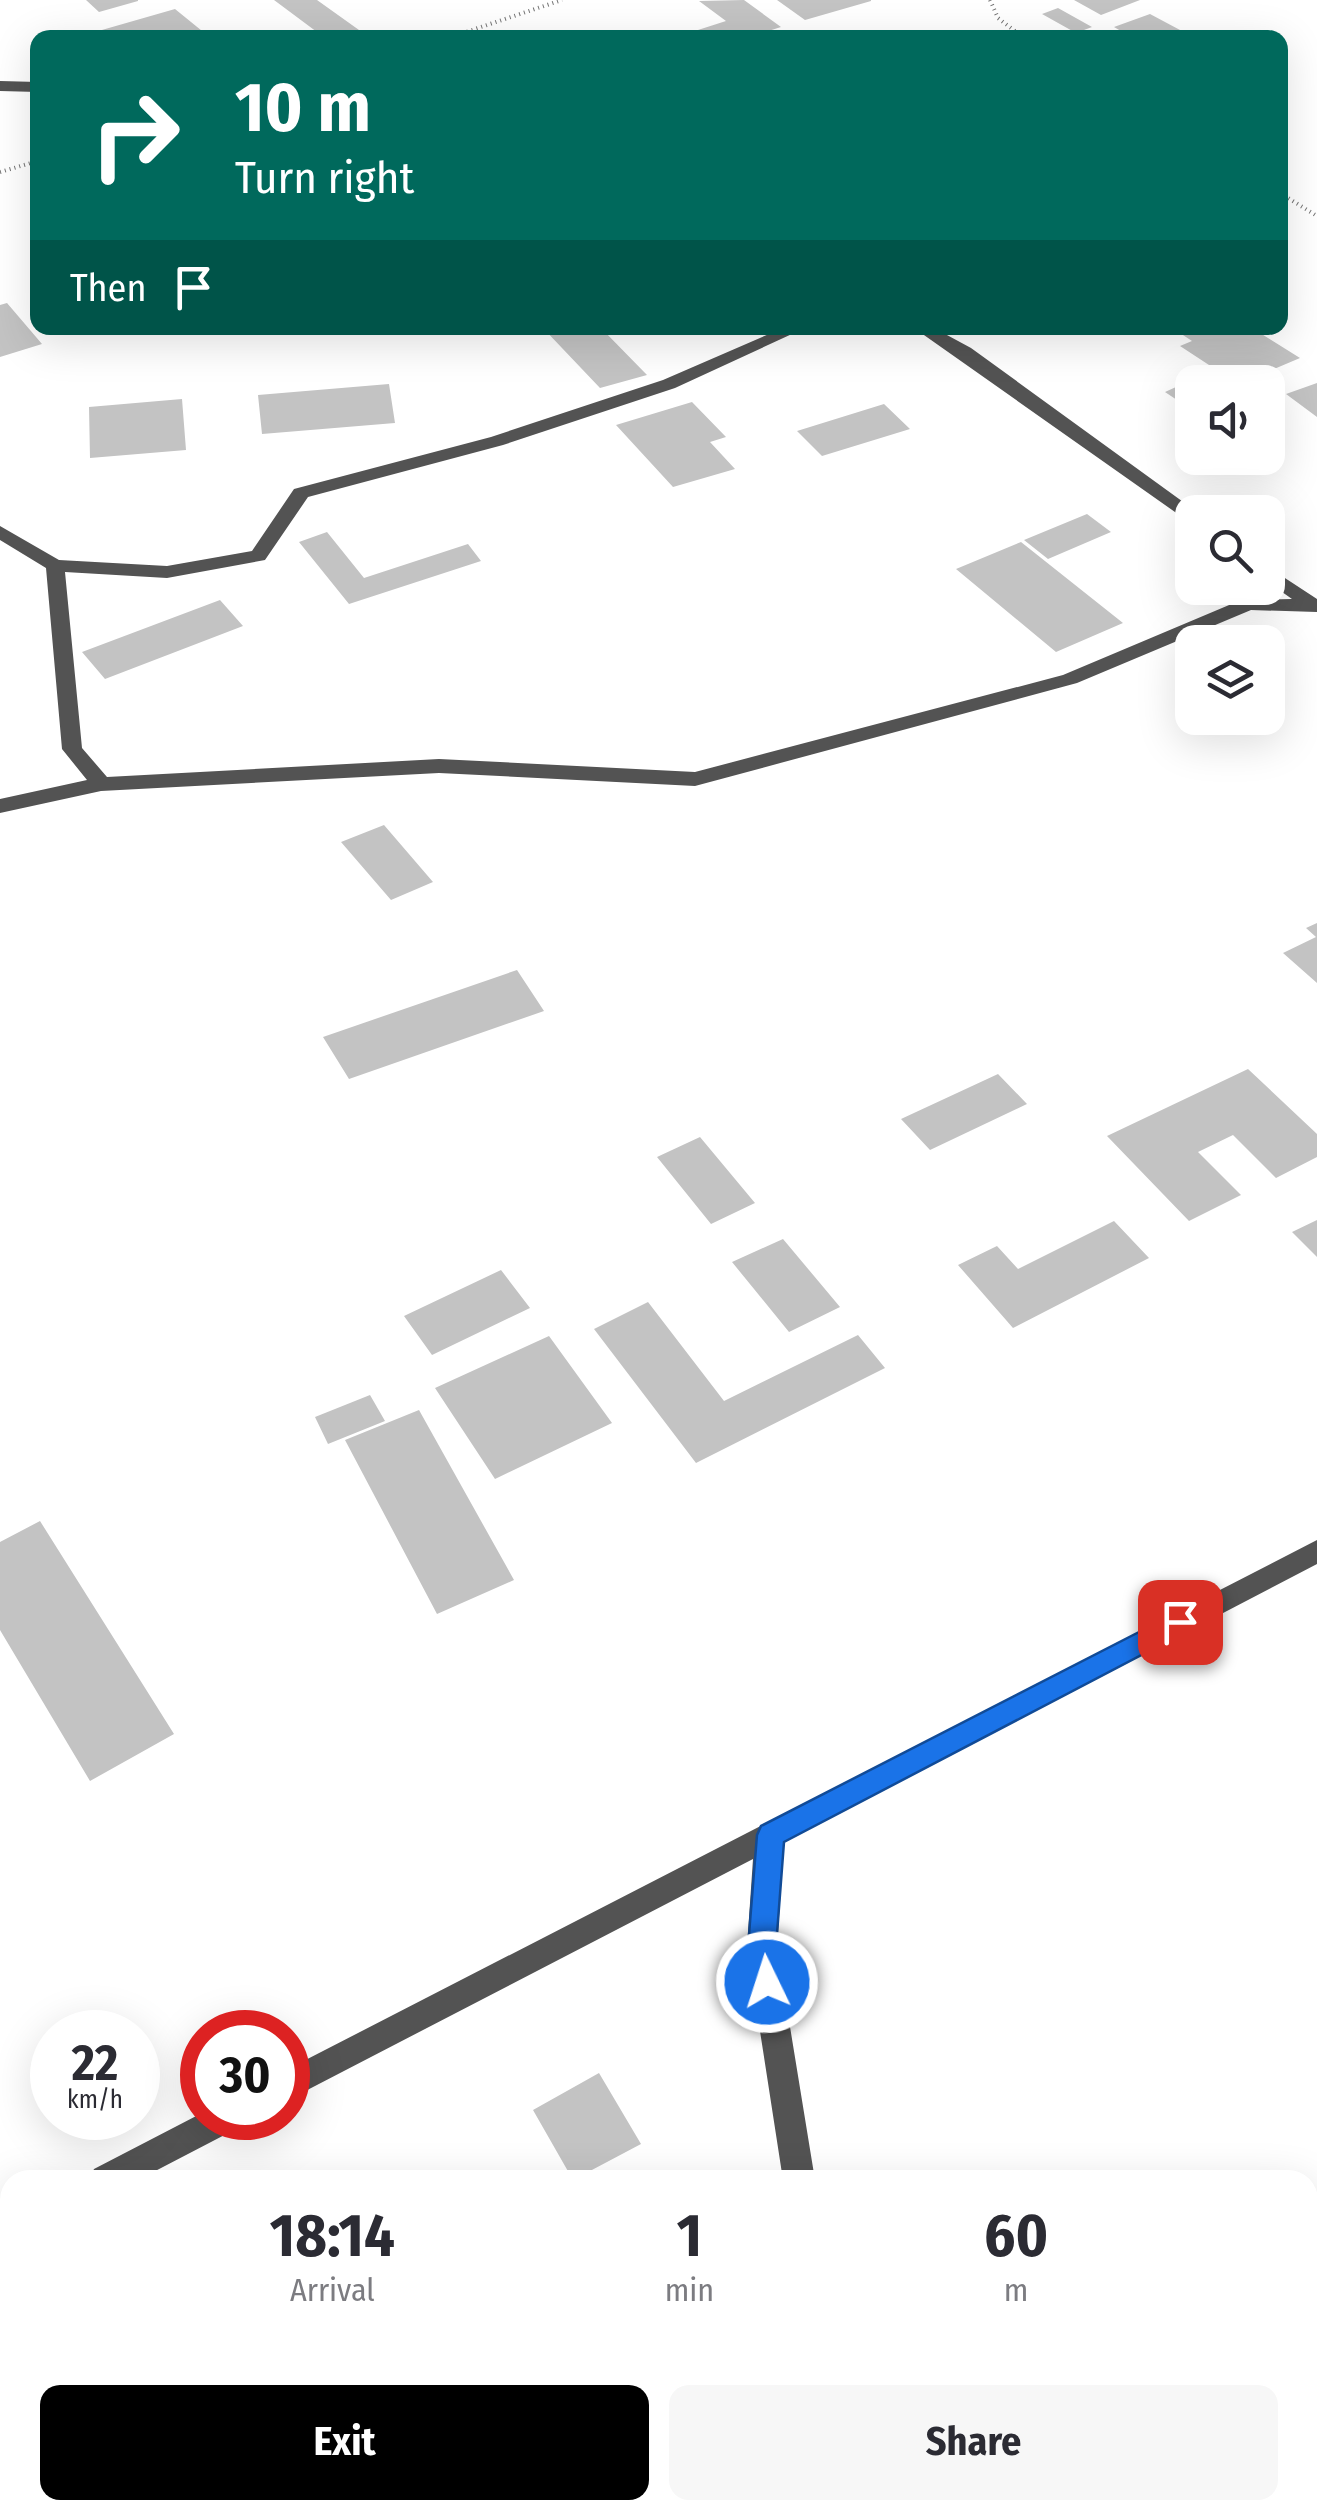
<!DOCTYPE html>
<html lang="en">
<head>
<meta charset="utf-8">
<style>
	:root { --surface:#fff; --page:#f7f7f7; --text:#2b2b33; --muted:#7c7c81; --accent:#000 }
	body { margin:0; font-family:"Fira Sans Condensed",sans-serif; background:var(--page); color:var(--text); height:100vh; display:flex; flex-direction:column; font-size:38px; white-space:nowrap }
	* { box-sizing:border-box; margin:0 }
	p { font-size:32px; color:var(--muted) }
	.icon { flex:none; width:55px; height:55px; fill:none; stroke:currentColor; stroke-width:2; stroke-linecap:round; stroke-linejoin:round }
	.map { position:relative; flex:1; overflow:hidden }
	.drawer { position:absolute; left:0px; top:2170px; width:1318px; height:350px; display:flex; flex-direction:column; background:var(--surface); border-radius:30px 30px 0 0; box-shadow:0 10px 40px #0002 }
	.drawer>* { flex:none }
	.hud { position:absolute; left:30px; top:30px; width:1258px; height:305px; border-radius:20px; box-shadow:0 10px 40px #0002; background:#00695c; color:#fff; overflow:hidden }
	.controls { position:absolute; left:1175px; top:365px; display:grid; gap:20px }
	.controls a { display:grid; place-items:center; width:110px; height:110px; border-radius:20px; background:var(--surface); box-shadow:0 10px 40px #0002; font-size:50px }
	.speed { position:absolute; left:30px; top:2010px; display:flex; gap:20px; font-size:50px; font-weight:700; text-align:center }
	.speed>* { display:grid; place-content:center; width:130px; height:130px; border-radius:50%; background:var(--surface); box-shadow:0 10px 40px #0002; line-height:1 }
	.speed small { font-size:25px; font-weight:400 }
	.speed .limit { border:15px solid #d22; background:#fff; color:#111 }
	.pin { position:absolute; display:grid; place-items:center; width:85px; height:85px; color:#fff; margin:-42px; border-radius:20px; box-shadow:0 5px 15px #0006 }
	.me { position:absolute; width:110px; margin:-55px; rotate:356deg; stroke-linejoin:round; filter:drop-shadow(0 0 8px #0008) }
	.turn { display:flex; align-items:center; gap:35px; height:210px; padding:0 40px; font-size:45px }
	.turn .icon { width:130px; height:130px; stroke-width:2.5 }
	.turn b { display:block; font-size:70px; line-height:85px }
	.then { display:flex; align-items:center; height:95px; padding:0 40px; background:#0003; gap:20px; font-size:38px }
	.eta { display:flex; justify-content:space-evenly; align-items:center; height:170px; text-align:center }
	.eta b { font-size:60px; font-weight:700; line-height:70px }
	.cta { display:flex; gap:20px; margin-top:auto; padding:20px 40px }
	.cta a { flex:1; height:115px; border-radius:20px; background:var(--accent); color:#fff; font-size:40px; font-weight:700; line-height:115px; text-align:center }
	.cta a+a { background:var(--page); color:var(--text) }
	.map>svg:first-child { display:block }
</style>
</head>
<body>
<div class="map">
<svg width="1317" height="2520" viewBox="0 0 1317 2520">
	<rect width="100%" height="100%" fill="#fff"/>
	<path fill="#c3c3c3" d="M86,0H138V1L99,12Z
		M274,0H317L366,35L325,38Z
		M744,0L781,27L746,38H673L726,21L699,1Z
		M777,0H871V1L805,20Z
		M1074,0H1140L1101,15Z
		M1058,8L1092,27L1076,33L1042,14Z
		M175,9L207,35L81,38V36Z
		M1150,14L1195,38H1133L1114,27Z
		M7,303L42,344L0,357V305Z
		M543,328H601L647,375L600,388Z
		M1179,328H1252L1300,358L1244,382H1235L1180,346L1192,341L1174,329Z
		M1187,382L1192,386V400L1183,404L1165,392Z
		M1317,383V417L1286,394Z
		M389,384L395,423L262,434L258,395Z
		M182,399L186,450L90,458L89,407Z
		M692,402L726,437L710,442L735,469L673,487L616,425Z
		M884,404L910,429L822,456L797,431Z
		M1087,514L1111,532L1048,559L1024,540Z
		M327,532L364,578L468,544L481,561L349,604L299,542Z
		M1021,542L1123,623L1056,652L956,569Z
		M220,600L243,626L105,679L82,652Z
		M384,825L433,882L391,900L341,842Z
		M1317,923V983L1283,953L1316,937L1306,928Z
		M517,970L544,1011L349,1079L323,1037Z
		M1248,1069L1317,1134V1157L1276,1178L1233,1135L1198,1152L1241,1195L1189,1221L1107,1136Z
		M998,1074L1027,1104L930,1150L901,1119Z
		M700,1137L755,1203L711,1224L657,1157Z
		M1317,1220V1257L1292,1232Z
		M1114,1221L1149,1258L1013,1328L958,1265L997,1246L1018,1269Z
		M783,1239L840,1307L789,1332L732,1262Z
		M501,1270L530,1308L432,1355L404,1316Z
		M648,1302L724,1401L858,1335L885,1368L696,1463L594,1329Z
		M549,1336L612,1423L495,1479L435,1388Z
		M370,1395L385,1421L328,1444L315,1417Z
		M419,1410L514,1580L437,1614L345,1440Z
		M40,1521L174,1734L90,1781L0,1630V1542Z
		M599,2073L641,2144L573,2180L533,2110Z
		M602,2510H867L873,2520H587Z"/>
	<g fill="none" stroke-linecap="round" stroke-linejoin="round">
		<path stroke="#757575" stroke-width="4" stroke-dasharray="1 4" stroke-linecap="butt" d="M990,0L998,18L1024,38
			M448,38L562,0
			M0,172L38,161
			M1280,193L1317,216"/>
		<path fill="#535353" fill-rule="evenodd" d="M0,81L38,82V92L0,91Z
			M783,328H805L675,388L503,445L308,497L265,560L167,578L65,572L82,748L107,777L439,759L695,772L1063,675L1241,600L1292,599L1268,582V567L1317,599V612L1251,610L1077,683L695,786L439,773L101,791L0,813V799L87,780L62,749L46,568L0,540V526L59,560L167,566L252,551L294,489L491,437L663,380Z
			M914,328H934L971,348L1197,512H1192V524Z
			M1317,1540V1564L784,1842L777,1947L815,2180H783L747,1947L753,1859L288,2100V2069Z
			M202,2113V2118H241L236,2129L138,2180H89L94,2169Z
			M10,2213V2246L0,2250V2217Z
			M0,2501L14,2510L19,2520H0Z
			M865,2510H901L903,2520H867Z"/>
	</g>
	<path fill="#1a73e8" stroke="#114b97" stroke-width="2.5" d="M1180,1611L1189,1614L1193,1622L1189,1630L784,1842L776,1947L781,1982L777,1991L767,1995L757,1991L748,1947L757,1835L761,1826Z"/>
</svg>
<div class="controls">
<a><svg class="icon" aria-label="sound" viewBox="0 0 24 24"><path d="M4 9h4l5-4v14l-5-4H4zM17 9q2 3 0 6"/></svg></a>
<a><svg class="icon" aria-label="search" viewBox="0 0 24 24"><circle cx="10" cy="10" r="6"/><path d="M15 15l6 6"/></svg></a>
<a><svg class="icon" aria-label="layers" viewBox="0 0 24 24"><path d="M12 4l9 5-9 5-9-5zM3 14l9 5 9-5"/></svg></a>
</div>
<div class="speed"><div>22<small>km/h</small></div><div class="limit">30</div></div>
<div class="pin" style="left:1180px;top:1622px;background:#d93025"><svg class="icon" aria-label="arrive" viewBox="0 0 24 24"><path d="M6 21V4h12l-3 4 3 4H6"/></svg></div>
<svg class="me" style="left:767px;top:1982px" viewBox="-20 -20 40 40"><circle r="17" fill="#1a73e8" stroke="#fff" stroke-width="3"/><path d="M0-11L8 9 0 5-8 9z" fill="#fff"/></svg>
<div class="hud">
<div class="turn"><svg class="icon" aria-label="right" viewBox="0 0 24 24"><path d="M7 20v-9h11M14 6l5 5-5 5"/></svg><div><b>10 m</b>Turn right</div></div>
<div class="then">Then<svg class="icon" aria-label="arrive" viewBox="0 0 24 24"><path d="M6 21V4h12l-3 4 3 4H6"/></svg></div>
</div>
<section class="drawer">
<div class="eta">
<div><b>18:14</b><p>Arrival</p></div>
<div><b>1</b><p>min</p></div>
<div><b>60</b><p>m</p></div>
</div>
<div class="cta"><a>Exit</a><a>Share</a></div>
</section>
</div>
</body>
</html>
